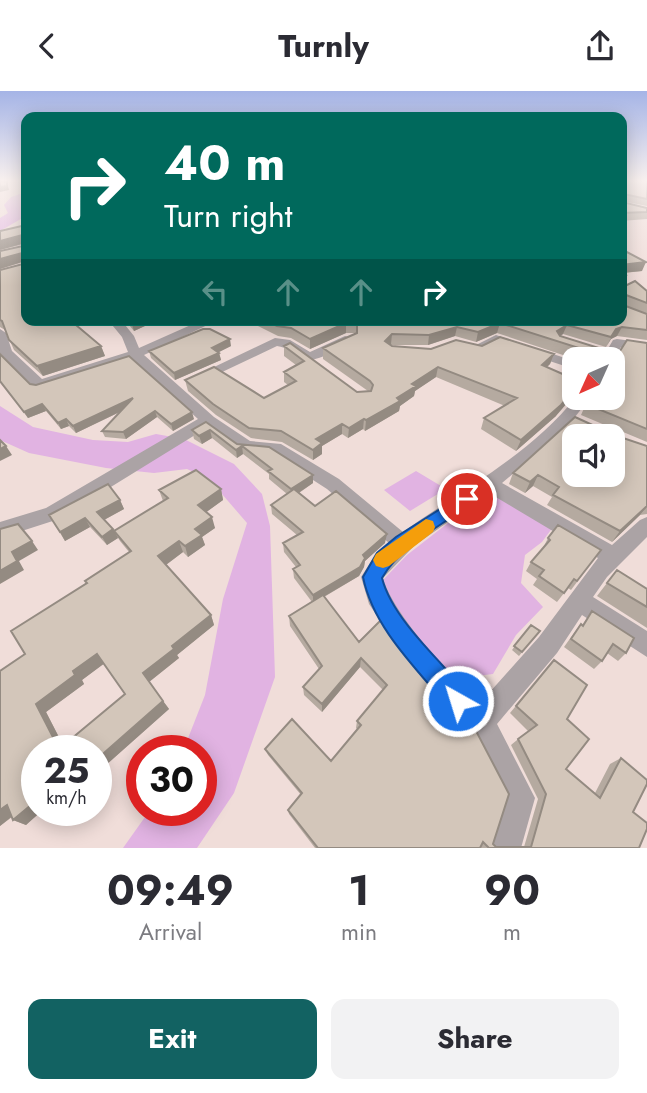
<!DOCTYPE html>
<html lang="en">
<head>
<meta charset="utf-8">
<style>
	:root { --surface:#fff; --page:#f2f2f3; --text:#2b2b33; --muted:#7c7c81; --accent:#126262 }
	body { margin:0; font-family:Jost,sans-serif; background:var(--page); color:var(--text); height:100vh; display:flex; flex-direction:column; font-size:26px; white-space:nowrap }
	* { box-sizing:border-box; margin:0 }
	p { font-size:23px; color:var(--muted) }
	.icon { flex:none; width:38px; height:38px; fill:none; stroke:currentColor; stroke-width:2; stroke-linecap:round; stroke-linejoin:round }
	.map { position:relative; height:757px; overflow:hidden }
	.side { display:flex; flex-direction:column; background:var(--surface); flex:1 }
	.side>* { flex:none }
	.guide { position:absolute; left:21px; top:21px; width:606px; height:214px; border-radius:14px; box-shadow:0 4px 18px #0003; background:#00695c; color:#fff; overflow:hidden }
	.needle { width:46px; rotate:225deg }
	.buttons { position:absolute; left:562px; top:256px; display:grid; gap:14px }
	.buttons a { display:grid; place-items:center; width:63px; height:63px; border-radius:14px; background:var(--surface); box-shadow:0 4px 18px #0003; font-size:35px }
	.speed { position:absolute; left:21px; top:644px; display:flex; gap:14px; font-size:35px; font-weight:700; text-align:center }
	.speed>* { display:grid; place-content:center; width:91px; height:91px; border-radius:50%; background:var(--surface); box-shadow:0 4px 18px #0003; line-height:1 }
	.speed small { font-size:18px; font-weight:400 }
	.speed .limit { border:10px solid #d22; background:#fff; color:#111 }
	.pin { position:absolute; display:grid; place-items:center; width:60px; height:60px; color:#fff; margin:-30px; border:4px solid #fff; border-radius:50%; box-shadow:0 2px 7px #0007 }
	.me { position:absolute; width:77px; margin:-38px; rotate:321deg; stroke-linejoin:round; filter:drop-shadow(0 0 5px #0008) }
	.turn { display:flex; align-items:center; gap:24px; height:147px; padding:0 28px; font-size:32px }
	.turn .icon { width:91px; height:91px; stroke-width:2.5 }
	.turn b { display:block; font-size:49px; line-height:60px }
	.lanes { display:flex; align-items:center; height:66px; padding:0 28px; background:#0003; justify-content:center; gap:35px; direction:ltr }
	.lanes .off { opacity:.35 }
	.eta { display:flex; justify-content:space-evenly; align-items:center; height:119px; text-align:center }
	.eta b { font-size:42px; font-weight:700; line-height:49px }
	.button { display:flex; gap:14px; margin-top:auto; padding:14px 28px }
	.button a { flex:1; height:80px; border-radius:14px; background:var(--accent); color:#fff; font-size:28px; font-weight:700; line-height:80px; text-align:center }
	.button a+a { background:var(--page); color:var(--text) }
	header { display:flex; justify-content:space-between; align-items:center; height:91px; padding:0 28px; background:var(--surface); font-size:32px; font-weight:700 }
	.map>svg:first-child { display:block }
</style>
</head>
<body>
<header><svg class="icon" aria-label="back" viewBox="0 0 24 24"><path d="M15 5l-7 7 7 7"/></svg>Turnly<svg class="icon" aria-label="share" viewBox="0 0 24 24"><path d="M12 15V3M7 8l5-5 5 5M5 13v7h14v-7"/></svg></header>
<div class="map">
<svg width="647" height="757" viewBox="0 0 647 757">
	<rect width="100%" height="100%" fill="#f0ddd9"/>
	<path fill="#e1b3e2" d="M26,101V125L0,140V127L8,122L4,114L11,106Z
		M0,315L33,336L93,349L128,351L156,343L184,348L234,373L262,403L270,435L275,586L234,702L197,757H123L150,719H201V660H183L205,604L223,508L247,432L209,388L187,378L154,382L106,377L29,362L0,349Z
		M416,380L446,398L410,420L384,399Z
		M489,400L553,436L542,451L525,464L521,492L543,516L516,544L493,583L451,588L398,523L383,489L407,464Z"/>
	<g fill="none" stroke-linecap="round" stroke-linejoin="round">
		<path fill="#aba3a5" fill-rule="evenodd" d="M108,229H121L134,245L139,257L202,229H218L144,264L214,326L250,350L281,353L339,388L403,441C463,398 530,364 576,306H591L562,342L502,392L612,454L640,429L647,426V446L607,486L593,506L647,540V566L582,524L557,562L497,633L535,707L521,757H489L505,708L471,641L449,619L396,553L369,513L361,486L372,469L389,452L327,398L271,362L240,359L208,336L59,428L0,447V431L46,417L198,328L132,268L40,298L35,297L0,262V238L6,242L12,260L42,288L128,261L122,246ZM489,402L598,467L539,546L480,612C452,587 393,523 383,487L414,455Z
			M496,244L574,270V278L497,253L478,263L458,255L464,251L476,254Z
			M345,245L349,246V252C337,258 315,274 302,267C293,263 287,256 277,255L201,291H191L189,288L275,247L290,249L310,261Z
			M617,248L647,252V260L621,256L613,271L612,268H602L613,249Z"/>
	</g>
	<path fill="#b5aaa0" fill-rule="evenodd" d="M621,89H647V115L622,110V111L647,117V128L621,130Z
		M26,134V229L101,255L105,265L43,285L14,259L5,239L0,236V179L23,173V171L0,178V160L23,155L24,153L0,159Z
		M621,158L642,180L624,182L626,184L623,191V196L647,200V249L617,245L611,248L606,256L563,243L561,245L618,263L647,252V351L616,338L617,345L647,355V423L640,424L612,451L547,414L552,406L533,395L525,402L509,393L513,382L599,337H612L581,324L586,313L612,306V268H575L497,242L476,251L455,245L428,254H390L392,255L431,258L482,255L554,263L550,273L547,276L556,325L516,360L481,338L484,327L505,315L436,286L415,300L414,305L400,315L399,320L365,340L363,338L348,347L342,343L322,355V363L313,369L282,351L251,347L216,324L188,300L185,289L264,307L288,294L284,291V281L296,274L284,265V255L357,301L368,300L323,268V257L357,242H346L310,258L291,247L278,245L246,229H621Z
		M125,229H158L134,240Z
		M231,255L219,261L221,269L175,289L151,267L149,260Z
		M0,263L30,293L194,328L173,340L157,326L126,348L105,346L102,340L120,321L76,342L69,335L61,338L46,320L28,327L0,291Z
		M206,331L237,353L313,384V392L299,402L315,415L385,452L365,470L364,476L359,485L324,506L359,551L496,756H524L538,708L511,654L528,640L510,622L554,569L567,628L566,678L595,702L610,673L621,667L633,721L639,757H315L289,723L288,719L301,704L268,664L265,658L331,670L357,638L356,637L357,630L383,599L360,576L322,621L304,604L303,596L319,578L290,535L289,525L312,511L294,487L293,478L296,476L284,461L283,452L297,444L272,423L271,414L287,403L269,388V383L243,363L237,367L212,347L202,353L194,348L192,339Z
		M221,398L223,409L206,421L215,437L202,446L205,454L188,466L183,461L166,474L211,524L214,534L177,564L179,567L149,591L169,618L97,682L96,660L26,734L13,729L12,726L0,735V580L25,563L87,492L129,461L120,450L114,440L163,410L159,399ZM104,572L125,603L63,654L46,621L84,593L82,589Z
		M120,409L124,418L104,429L113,438L118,447L107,454L90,436L65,450L49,424Z
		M548,447L601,459L571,499L568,497L557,511L533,494L537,488L526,480L531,471L543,457Z
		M617,479L647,498V537L597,505Z
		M592,520L626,562L618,570L607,562L602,570L594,578L564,556L574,542L581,533L582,534Z
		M531,534L540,540L519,565L512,559Z
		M478,587L490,597L480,608L470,599Z"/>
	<path fill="#948b82" d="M7,91L9,99L0,101V96Z
		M22,144L25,152L0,159V150Z
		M22,162L25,170L0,178V168Z
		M646,171L642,180L621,182V174Z
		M133,229H158L134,240L131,230Z
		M346,232V242L310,258V248Z
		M500,232L497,242L476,251L478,241Z
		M567,234L563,243L553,249L557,240Z
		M457,236L455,245L428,254L429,244Z
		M622,236L617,245L611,248L606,256L616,238Z
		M392,243L391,253L384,260L385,250Z
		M230,248L231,255L213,264L212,257Z
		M101,255L105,265L43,285L37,275Z
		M219,262L221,269L175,289L174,282Z
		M554,263L550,273L538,284L542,274Z
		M438,276L436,286L415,300L414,305L400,315L399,320L365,340L366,329L397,307L412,293Z
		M574,299V304L556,325L516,360L521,349Z
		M133,307L136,313L76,342L73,335Z
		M42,313L46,320L28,327L24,321Z
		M155,320L157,326L126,348L123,341Z
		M192,321L194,328L173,340L171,333Z
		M66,328L69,335L61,338L58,332Z
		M364,328L363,338L348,347L349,337Z
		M342,333V343L322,355V363L313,369V359L316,348Z
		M210,339L212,347L202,353L199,345Z
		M6,355L12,364L0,370V358Z
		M242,355L243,363L237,367L236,359Z
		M313,384V392L291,407V398Z
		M538,384L533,395L525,402L530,391Z
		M221,398L223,409L201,425L198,414Z
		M120,409L124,418L102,430L97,421Z
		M647,415L640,424L612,451L620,440Z
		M212,426L215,437L202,446L205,454L188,466L185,455L195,438Z
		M85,427L90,436L65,450L60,441Z
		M113,438L118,447L107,454L102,446Z
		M387,443L385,452L365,470L364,476L359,485L313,512V504L363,464Z
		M32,450L38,459L19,470L24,479L0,493V480L12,461Z
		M179,450L183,461L163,476L158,465Z
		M211,524L214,534L177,564L179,567L149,591L143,582L172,555Z
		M97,563L105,572L82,589L84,593L46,621L66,660L59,658L36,613L73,580Z
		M361,567L360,576L322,621V613Z
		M163,610L169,618L97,682L96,681V669Z
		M37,709V719H43L26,734L13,729Z
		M7,714L20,719L0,735V719Z"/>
	<path fill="#d3c6ba" stroke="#948b82" stroke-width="2" fill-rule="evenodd" d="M621,89H647V108L624,103L621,106L622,111L647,117V121L621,122Z
		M0,90L7,91V95L0,96Z
		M26,134V229H70L101,255L37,275L9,249L2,230L0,229V179L23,173L25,164L22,162L0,168V160L23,155L25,147L22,144L0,150V140Z
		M621,158L646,171L621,174Z
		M621,180L626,184L622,186L623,196L635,190L647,200V212L626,204L623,207V214L647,223V239L622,236L616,238L611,246L567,234L557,240L560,245L618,263L627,249L647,252V338L586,313L591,306H612V275L615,271L612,270V268H604L581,261L579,257L500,232L478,241L457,236L429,244L392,243L385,250L392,255L431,258L456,249L482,255L500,246L554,263L542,274L574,288V299L561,314L521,349L484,327L517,307L438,276L412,293L416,295L397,307L400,310L366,329L364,328L349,337L342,333L316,348L322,352L313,359L281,340L249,337L213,313L185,289L214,276L264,307L296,290L284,281L304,270L284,255L290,252L357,301L371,300L373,294L370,290L323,257L357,242V232H346L310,248L291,237L277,235L265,229H621Z
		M203,238H210L230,248L212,257L219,262L174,282L149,260Z
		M0,263L30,293L36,294L129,265L192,321L171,333L155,320L123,341L102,340L133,307L73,335L66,328L58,332L42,313L24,321L0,290Z
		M575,326L599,337H616L617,345L647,355V415L620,440L553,404L559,396L538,384L530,391L513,382ZM574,345H612V383H574Z
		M206,331L237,353L269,356L313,384L291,398L268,380L272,378L242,355L236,359L210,339L199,345L192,339Z
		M0,349L6,355L0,358Z
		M196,379L221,398L198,414L212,426L195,438L202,444L185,455L179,450L158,465L211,524L172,555L174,558L143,582L163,610L96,669V660H37V709L13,729L7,714L0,719V580L25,563L11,540L87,492L85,490L131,460L114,440L168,407L159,399ZM97,563L125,603L59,658L36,613L75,584L73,580Z
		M108,393L120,409L97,421L113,438L102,446L85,427L60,441L49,424Z
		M294,398L315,415L336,400L387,443L363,464L365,467L360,476L313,504L293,478L300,474L283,452L303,441L271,414Z
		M18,433L32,450L12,461L17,470L0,480V438Z
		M558,434L601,459L577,490L574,488L564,502L539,485L544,479L531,471L550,449L548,447Z
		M617,479L647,498V516L607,492Z
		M323,504L359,551L381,529L451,613L474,636L509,703L493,753L496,756H531L546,703L518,648L537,634L516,615L554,569L587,594L567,628L589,648L566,678L600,707L621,667L647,689V693L633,721L647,732V738L639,757H489L483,751L480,757H318L288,719L302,702L265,658L292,628L331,670L361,634L357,630L387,594L361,567L322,613L303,596L322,575L289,525Z
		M592,520L634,547L626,562L613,553L602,570L571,548L581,533L583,535Z
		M531,534L540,540L522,561L514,555Z
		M478,587L490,597L482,605L472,595Z"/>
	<linearGradient id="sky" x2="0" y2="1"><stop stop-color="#a5b4e6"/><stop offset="0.46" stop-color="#f8f0ee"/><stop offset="1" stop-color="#f8f0ee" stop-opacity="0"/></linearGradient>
	<rect width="647" height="195" fill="url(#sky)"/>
	<path fill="#1a73e8" stroke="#114b97" stroke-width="2" d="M467,401L473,403L476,408L473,412C442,434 401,454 382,487C392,527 440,570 467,601L470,610L467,618L458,622L450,618C418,579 373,537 363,486L377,462L396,446Z"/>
	<path fill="#f59e0b" d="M426,428L433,430L435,436L433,441L389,475L383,477L376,475L373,469L376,463Z"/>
</svg>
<div class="buttons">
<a><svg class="needle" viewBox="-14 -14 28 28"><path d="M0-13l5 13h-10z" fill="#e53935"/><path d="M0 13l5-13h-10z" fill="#7c7c81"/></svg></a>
<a><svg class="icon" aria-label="sound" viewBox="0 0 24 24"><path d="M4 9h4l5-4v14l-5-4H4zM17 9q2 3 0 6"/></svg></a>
</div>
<div class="speed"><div>25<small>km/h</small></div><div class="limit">30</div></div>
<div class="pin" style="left:467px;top:408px;background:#d93025"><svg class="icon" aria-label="arrive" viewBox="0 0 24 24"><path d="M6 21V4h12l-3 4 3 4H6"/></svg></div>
<svg class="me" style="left:458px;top:610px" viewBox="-20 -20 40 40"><circle r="17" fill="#1a73e8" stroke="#fff" stroke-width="3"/><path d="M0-11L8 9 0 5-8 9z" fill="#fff"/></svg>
<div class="guide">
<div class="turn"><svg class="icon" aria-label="right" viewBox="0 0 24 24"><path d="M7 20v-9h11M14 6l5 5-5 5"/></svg><div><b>40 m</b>Turn right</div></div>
<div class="lanes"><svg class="icon off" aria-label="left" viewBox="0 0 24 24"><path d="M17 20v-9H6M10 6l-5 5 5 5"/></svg><svg class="icon off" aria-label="ahead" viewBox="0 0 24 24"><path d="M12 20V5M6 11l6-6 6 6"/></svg><svg class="icon off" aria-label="ahead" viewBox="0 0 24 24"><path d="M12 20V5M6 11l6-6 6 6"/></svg><svg class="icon" aria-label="right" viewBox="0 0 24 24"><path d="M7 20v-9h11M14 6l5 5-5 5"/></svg></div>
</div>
</div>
<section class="side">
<div class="eta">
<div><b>09:49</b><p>Arrival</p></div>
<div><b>1</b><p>min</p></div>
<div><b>90</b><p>m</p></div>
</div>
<div class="button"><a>Exit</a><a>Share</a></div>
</section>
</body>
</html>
